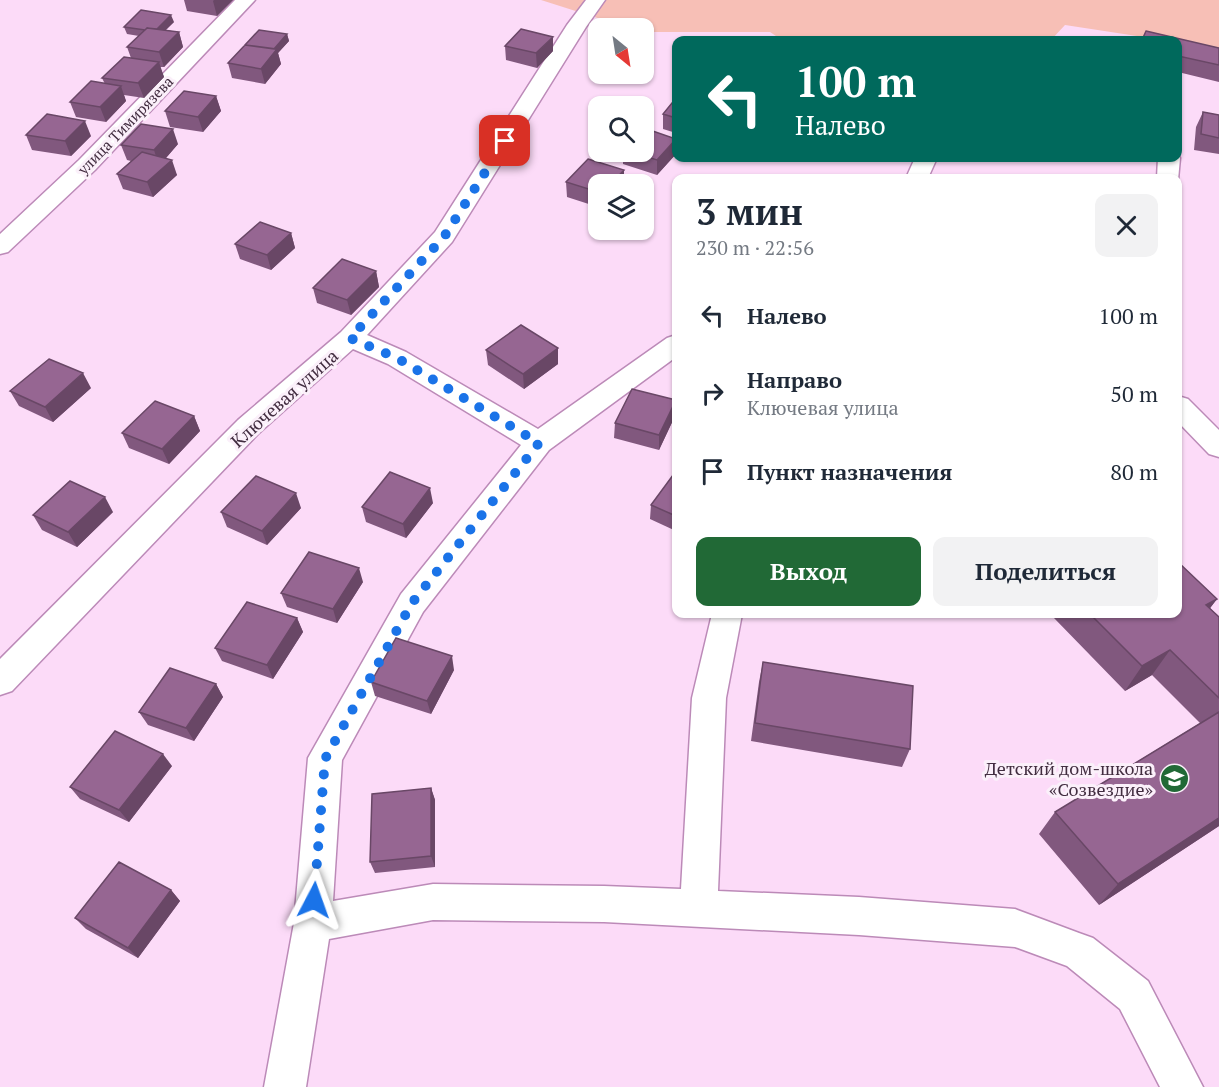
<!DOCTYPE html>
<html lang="ru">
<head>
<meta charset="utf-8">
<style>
	:root { --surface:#fff; --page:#f2f2f3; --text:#1f2937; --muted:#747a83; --accent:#216936 }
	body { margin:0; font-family:"PT Serif",serif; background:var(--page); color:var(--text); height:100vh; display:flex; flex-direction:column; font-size:22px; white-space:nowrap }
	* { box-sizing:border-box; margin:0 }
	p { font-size:20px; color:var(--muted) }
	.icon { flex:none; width:33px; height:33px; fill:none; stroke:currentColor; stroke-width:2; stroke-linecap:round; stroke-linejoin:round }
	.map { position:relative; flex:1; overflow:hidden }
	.sheet { position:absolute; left:672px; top:174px; width:510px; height:444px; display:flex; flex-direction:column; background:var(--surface); border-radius:12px; box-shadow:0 2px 4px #0004 }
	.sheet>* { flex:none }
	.top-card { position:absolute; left:672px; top:36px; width:510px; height:126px; border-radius:12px; box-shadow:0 2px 4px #0004; background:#00695c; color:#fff; overflow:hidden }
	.needle { width:39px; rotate:150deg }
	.fabs { position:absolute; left:588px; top:18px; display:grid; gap:12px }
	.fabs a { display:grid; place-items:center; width:66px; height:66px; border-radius:12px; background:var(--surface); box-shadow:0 2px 4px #0004; font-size:30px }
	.pin { position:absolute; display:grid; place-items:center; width:51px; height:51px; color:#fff; margin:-26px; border-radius:12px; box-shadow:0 3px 9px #0006 }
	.me { position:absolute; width:66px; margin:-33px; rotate:4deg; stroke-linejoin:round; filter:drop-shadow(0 0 4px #0008) }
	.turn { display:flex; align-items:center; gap:21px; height:126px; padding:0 24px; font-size:27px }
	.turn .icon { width:78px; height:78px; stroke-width:2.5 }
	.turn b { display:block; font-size:42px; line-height:51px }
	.round { display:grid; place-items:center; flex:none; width:63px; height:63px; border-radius:12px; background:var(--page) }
	.headline { display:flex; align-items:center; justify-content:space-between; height:102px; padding:0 24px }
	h1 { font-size:36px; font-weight:800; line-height:45px }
	.button { display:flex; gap:12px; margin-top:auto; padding:12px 24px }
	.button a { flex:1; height:69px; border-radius:12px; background:var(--accent); color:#fff; font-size:24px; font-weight:800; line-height:69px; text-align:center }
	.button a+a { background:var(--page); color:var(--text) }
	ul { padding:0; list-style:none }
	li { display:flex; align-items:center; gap:18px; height:78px; padding:0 24px }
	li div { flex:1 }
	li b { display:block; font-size:22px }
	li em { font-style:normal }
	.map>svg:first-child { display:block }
</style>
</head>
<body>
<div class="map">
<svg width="1219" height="1087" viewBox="0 0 1219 1087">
	<rect width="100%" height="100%" fill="#fcdbf8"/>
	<path fill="#f7bfb6" d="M541,0H1219V50L1178,40H1163L1065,25L1051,40H782L770,32H644V28H629Z"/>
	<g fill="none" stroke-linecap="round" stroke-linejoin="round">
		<defs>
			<path id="street" d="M235,0H255L95,170L8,252L0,254V234L79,160Z
				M586,0H605L586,27L452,242L367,335L406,352L538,429L667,338L676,335V357L549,450L423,612L342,760L333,901L433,884L604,886L681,889L692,698L712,614H742L726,698L718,891L859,897L1015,909L1079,933L1093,938L1148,981L1203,1087H1160L1120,1009L1067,966L1015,947L859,935L604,922L433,920L329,939L306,1087H264L294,923L308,758L401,594L521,445L388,364L353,349L258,434L12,691L0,695V659L238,420L341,332L435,232L567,25Z
				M1178,154L1180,158L1178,180V178H1157L1158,158H1178Z
				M915,158H937L928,178H906Z
				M1178,396L1188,399L1219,430V457L1209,454L1178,422Z"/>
		</defs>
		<use href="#street" stroke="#bc8ab8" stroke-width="3"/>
		<use href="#street" fill="#fff" fill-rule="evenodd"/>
	</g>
	<path fill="#81587e" d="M184,0H233L217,16L187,11Z
		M174,22L165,30L179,32L183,47L164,67H160L164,77L144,98L124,95L126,101L106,122L76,117L70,102L105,84L102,78L131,58L127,47L139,36L127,34L124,27Z
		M287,34L289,41L278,53L281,64L265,84L232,78L228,63Z
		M1178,40L1219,48V82L1178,72Z
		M505,46L553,51L537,68L506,60Z
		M216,96L221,111L203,132L170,127L165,111Z
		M676,98V133L663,129V114Z
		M1203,112L1219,115V154L1194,150L1196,127Z
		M26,135L91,136L71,156L32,150Z
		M178,144L166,158L177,175L153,197L123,189L117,174L131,161L127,160L121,145Z
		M623,152H644L676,154L657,175L623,164Z
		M624,170V184H598V207L567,197L566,182Z
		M291,233L295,248L271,270L240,259L235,244Z
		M376,271L379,287L351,315L317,303L313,288Z
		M486,350L558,364L524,389L488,365Z
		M91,388L53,422L19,406L10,391Z
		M194,416L200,431L169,464L129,448L122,433Z
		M675,416L659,450L614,438L615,423Z
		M676,471V531L650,519L651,505Z
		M433,503L406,538L366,522L362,507Z
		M301,508L267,545L227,527L221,512Z
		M113,512L77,547L42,530L33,515Z
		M363,582L337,623L287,607L281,593Z
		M1217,599L1210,608L1219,617V826L1099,905L1039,834L1055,812L1200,723L1152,675L1125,691L1054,618L1057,614H1178Z
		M297,618L303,632L273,679L222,661L215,648Z
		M763,662L910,749L902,767L751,741L759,682Z
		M454,670L431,714L375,696L371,682Z
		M216,684L223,697L194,741L148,725L139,712Z
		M172,766L129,822L80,799L70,787Z
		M431,788L435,800V867L375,873L370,862Z
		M171,890L180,901L138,958L86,929L75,918Z"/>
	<path fill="#694766" d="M214,0H233L217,16L213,1Z
		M171,15L174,22L157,39L155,31Z
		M179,32L183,47L164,67L159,52Z
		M287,34L289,41L278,53L281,64L265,84L261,69L272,51Z
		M553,37V51L537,68L536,53Z
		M159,62L164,77L144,98L138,83Z
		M121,86L126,101L106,122L100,107Z
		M216,96L221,111L203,132L198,117Z
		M85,121L91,136L71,156L65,141Z
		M173,129L178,144L159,166L154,150Z
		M676,139V154L657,175V160Z
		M172,160L177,175L153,197L147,182Z
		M624,170V184H611Z
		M291,233L295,248L271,270L267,255Z
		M376,271L379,287L351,315L347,300Z
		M558,348V364L524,389L523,374Z
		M83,373L91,388L53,422L45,407Z
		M676,400L675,416L659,450V435Z
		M194,416L200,431L169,464L162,449Z
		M430,488L433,503L406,538L403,524Z
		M296,493L301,508L267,545L262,531Z
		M105,497L113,512L77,547L68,532Z
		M359,568L363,582L337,623L333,609Z
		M1217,599L1198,624L1206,605Z
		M297,618L303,632L273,679L267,665Z
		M1170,650L1152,675L1125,691L1142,666Z
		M452,656L454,670L431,714L427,701Z
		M216,684L223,697L194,741L186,728Z
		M163,754L172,766L129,822L119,810Z
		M431,788L435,800V867L431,856Z
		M1219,818V826L1099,905L1118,884Z
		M171,890L180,901L138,958L128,948Z"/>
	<path fill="#966692" stroke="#694766" stroke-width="1.5" d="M141,10L171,15L157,29L147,28L145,30L124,27Z
		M147,28L179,32L159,52L127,47Z
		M521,29L553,37L536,53L505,46Z
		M259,30L287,34L274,49L245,45Z
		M1146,31L1219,48V65L1178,56V40H1142Z
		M245,45L277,49L261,69L228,63Z
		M124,57L159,62L138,83L102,78Z
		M91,81L121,86L100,107L70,102Z
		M184,91L216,96L198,117L165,111Z
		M676,98V118L663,114Z
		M1203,112L1219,115V138L1201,134Z
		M47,114L85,121L65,141L26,135Z
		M141,124L173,129L154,150L121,145Z
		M644,128L676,139L657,160L631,152H644Z
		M142,152L172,160L147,182L117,174Z
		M588,159L624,170L611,184H598V192L566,182Z
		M260,222L291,233L267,255L235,244Z
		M342,259L376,271L347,300L313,288Z
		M521,325L558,348L523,374L486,350Z
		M49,359L83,373L45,407L10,391Z
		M632,389L676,400L659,435L615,423Z
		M155,401L194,416L162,449L122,433Z
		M676,471V516L651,505Z
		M390,472L430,488L403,524L362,507Z
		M256,476L296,493L262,531L221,512Z
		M70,481L105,497L68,532L33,515Z
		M309,552L359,568L333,609L281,593Z
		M1178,562L1217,599L1206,605L1219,617V698L1170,650L1142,666L1090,614H1178Z
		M247,602L297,618L267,665L215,648Z
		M396,638L452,656L427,701L371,682Z
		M763,662L913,686L910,749L755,723Z
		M170,668L216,684L186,728L139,712Z
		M1219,712V818L1118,884L1055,812Z
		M115,731L163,754L119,810L70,787Z
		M431,788V856L370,862L372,794Z
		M119,862L171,890L128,948L75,918Z"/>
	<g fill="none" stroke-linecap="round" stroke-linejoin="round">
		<path stroke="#1a73e8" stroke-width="10" stroke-dasharray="0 18" d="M314,900L325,759L412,603L539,443L397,358L350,338L444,237L505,141"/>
	</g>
	<defs>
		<symbol id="school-disc" viewBox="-11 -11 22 22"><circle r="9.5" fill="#216936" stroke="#fbf0fa"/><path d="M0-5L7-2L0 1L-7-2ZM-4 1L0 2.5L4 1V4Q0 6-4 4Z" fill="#fff"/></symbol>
	</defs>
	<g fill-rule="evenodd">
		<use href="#school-disc" x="1158" y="762" width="33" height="33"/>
	</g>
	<g text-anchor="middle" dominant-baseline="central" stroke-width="6" stroke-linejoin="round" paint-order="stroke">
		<g font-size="15" fill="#422d40" stroke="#fbf0fa">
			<text transform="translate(125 125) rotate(-46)">улица Тимирязева</text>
		</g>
		<g font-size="18" fill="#422d40" stroke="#fbf0fa">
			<text transform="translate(284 398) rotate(-42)">Ключевая улица</text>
		</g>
		<g font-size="18" fill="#422d40" stroke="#fbf0fa" text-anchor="end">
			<text x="1153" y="768">Детский дом-школа<tspan x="1153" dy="21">«Созвездие»</tspan></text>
		</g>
	</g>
</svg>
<div class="fabs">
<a><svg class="needle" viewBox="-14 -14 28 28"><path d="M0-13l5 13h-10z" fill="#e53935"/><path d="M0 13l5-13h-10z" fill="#747a83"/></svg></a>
<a><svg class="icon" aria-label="search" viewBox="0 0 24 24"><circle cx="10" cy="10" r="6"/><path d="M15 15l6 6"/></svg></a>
<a><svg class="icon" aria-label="layers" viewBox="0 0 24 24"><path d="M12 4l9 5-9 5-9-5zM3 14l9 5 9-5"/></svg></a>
</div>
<div class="pin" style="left:505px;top:141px;background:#d93025"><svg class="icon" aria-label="arrive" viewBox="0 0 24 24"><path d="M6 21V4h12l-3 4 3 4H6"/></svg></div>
<svg class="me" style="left:314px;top:900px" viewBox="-20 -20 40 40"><path d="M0-17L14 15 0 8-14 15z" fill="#1a73e8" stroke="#fff" stroke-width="4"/></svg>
<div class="top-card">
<div class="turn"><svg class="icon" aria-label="left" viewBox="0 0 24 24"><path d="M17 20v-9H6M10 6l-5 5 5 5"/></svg><div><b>100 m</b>Налево</div></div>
</div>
<section class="sheet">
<div class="headline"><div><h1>3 мин</h1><p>230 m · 22:56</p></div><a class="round"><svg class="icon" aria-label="close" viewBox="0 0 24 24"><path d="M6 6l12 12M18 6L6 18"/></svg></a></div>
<ul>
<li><svg class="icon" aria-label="left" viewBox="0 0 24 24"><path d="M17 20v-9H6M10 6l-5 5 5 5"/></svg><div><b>Налево</b></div><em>100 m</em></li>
<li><svg class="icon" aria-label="right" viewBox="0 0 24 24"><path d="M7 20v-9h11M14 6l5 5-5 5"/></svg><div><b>Направо</b><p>Ключевая улица</p></div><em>50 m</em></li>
<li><svg class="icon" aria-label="arrive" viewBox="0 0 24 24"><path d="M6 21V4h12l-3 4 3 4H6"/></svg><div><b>Пункт назначения</b></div><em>80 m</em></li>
</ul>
<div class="button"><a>Выход</a><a>Поделиться</a></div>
</section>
</div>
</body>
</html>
